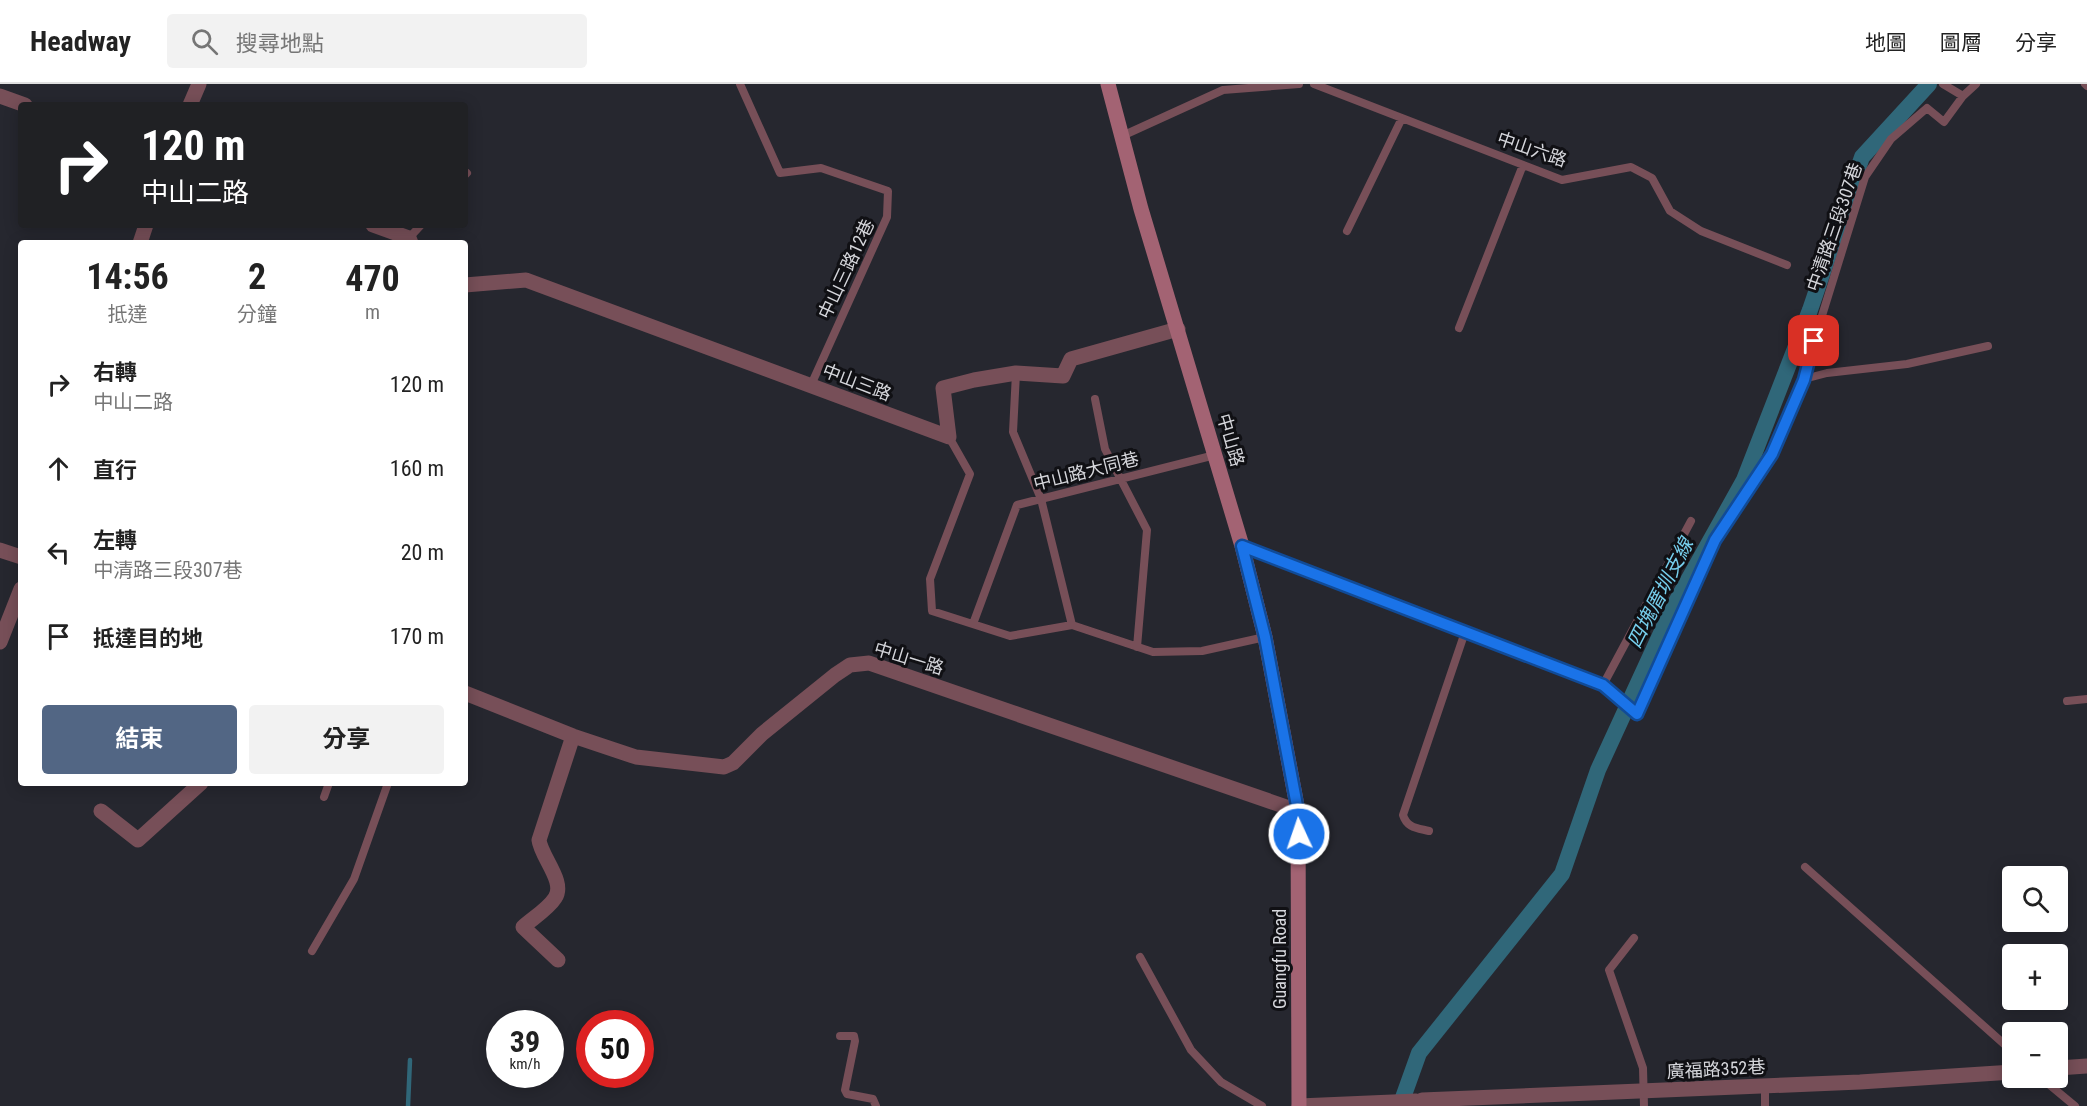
<!DOCTYPE html>
<html lang="zh-TW">
<head>
<meta charset="utf-8">
<style>
	:root { --surface:#fff; --page:#f2f2f2; --text:#222; --muted:#767676; --line:#e0e0e0; --accent:#526684 }
	body { margin:0; font-family:"Roboto Condensed","Noto Sans TC",sans-serif; background:var(--page); color:var(--text); height:100vh; display:flex; flex-direction:column; font-size:22px; white-space:nowrap }
	* { box-sizing:border-box; margin:0 }
	p { font-size:20px; color:var(--muted) }
	.icon { flex:none; width:33px; height:33px; fill:none; stroke:currentColor; stroke-width:2; stroke-linecap:round; stroke-linejoin:round }
	.map { position:relative; flex:1; overflow:hidden }
	.side { position:absolute; left:18px; top:156px; width:450px; height:546px; display:flex; flex-direction:column; background:var(--surface); border-radius:6px; box-shadow:0 3px 15px #0003 }
	.side>* { flex:none }
	.banner { position:absolute; left:18px; top:18px; width:450px; height:126px; border-radius:6px; box-shadow:0 3px 15px #0003; background:#202124; color:#fff; overflow:hidden }
	.controls { position:absolute; left:2002px; top:782px; display:grid; gap:12px }
	.controls a { display:grid; place-items:center; width:66px; height:66px; border-radius:6px; background:var(--surface); box-shadow:0 3px 15px #0003; font-size:30px }
	.speed { position:absolute; left:486px; top:926px; display:flex; gap:12px; font-size:30px; font-weight:700; text-align:center }
	.speed>* { display:grid; place-content:center; width:78px; height:78px; border-radius:50%; background:var(--surface); box-shadow:0 3px 15px #0003; line-height:1 }
	.speed small { font-size:15px; font-weight:400 }
	.speed .limit { border:9px solid #d22; background:#fff; color:#111 }
	.pin { position:absolute; display:grid; place-items:center; width:51px; height:51px; color:#fff; margin:-26px; border-radius:12px; box-shadow:0 3px 9px #0006 }
	.me { position:absolute; width:66px; margin:-33px; rotate:357deg; stroke-linejoin:round; filter:drop-shadow(0 0 4px #0008) }
	.turn { display:flex; align-items:center; gap:21px; height:126px; padding:0 24px; font-size:27px }
	.turn .icon { width:78px; height:78px; stroke-width:2.5 }
	.turn b { display:block; font-size:42px; line-height:51px }
	.eta { display:flex; justify-content:space-evenly; align-items:center; height:102px; text-align:center }
	.eta b { font-size:36px; font-weight:700; line-height:42px }
	.button { display:flex; gap:12px; margin-top:auto; padding:12px 24px }
	.button a { flex:1; height:69px; border-radius:6px; background:var(--accent); color:#fff; font-size:24px; font-weight:700; line-height:69px; text-align:center }
	.button a+a { background:var(--page); color:var(--text) }
	ul { padding:0; list-style:none }
	li { display:flex; align-items:center; gap:18px; height:84px; padding:0 24px }
	li div { flex:1 }
	li b { display:block; font-size:22px }
	li em { font-style:normal }
	header { display:flex; align-items:center; gap:36px; box-sizing:border-box; height:84px; padding:0 30px; background:var(--surface); border-bottom:2px solid var(--line) }
	header strong { font-size:28px }
	nav { display:flex; gap:33px; margin-inline-start:auto; font-size:21px }
	.search { width:420px; height:54px; background:var(--page); display:flex; align-items:center; gap:15px; box-sizing:border-box; padding:0 21px; border-radius:6px; color:var(--muted); font-size:22px }
	.map>svg:first-child { display:block }
</style>
</head>
<body>
<header>
<strong>Headway</strong>
<div class="search"><svg class="icon" aria-label="search" viewBox="0 0 24 24"><circle cx="10" cy="10" r="6"/><path d="M15 15l6 6"/></svg>搜尋地點</div>
<nav><a>地圖</a><a>圖層</a><a>分享</a></nav>
</header>
<div class="map">
<svg width="2087" height="1022" viewBox="0 0 2087 1022">
	<rect width="100%" height="100%" fill="#26272f"/>
	<g fill="none" stroke-linecap="round" stroke-linejoin="round">
		<path stroke="#306779" stroke-width="4.5" d="M408,1022L410,976"/>
		<path stroke="#306779" stroke-width="16" d="M1400,1022L1419,969L1562,790L1598,686L1672,525L1744,396L1810,226L1862,73L1929,0"/>
		<path stroke="#774f58" stroke-width="8" d="M740,0L780,89L821,84L888,107L887,133L811,301
			M1314,0L1562,96L1631,83L1652,94L1670,127L1701,147L1787,181
			M1943,0L1963,12L1976,0
			M2085,0L2087,2
			M1122,52L1223,6L1299,0
			M465,91L467,89
			M1347,147L1402,34
			M409,154L421,141
			M1459,244L1523,81
			M1016,289L1013,348L1041,415L1072,541
			M1804,295L1827,289L1907,280L1988,262
			M1095,315L1105,365L1147,446L1137,563
			M949,353L970,390L930,495L932,527L1010,552L1072,541L1153,568L1202,567L1265,553
			M1242,462L1603,601L1691,437
			M973,540L1017,421L1215,371
			M1603,601L1637,630L1715,456L1772,370L1794,322L1865,93L1891,55L1927,24L1944,38L1963,12
			M2067,617L2087,615
			M324,713L329,699
			M1429,747C1417,744 1407,744 1403,731L1465,548
			M1805,783L2013,968
			M1634,854L1609,886L1643,984L1644,1022
			M312,867L354,795L388,699
			M1140,873L1191,966L1221,998L1262,1022
			M840,952H854L855,957L845,1006L847,1010L873,1015L876,1022
			M2040,993L2075,1022
			M1765,1003V1022"/>
		<path stroke="#774f58" stroke-width="15" d="M0,12L25,21
			M190,21L199,0
			M373,141L409,154L411,159
			M140,159L146,141
			M465,201L526,196L949,353L943,304L974,296L1016,289L1063,292L1071,275L1178,245
			M0,466L21,473
			M0,558L21,505
			M465,609L573,652L636,673L724,683L733,679L762,650L835,591L850,581L869,579L1298,727
			M101,727L138,756L201,699
			M558,876L523,843C533,834 548,825 555,814C566,798 541,773 539,756L573,652
			M2058,984L2087,982
			M1422,1016L1860,998L2013,988
			M1299,1022L1416,1017"/>
		<path stroke="#a36373" stroke-width="15" d="M1108,0L1141,125L1242,462L1265,553L1298,727L1299,1022"/>
	</g>
	<g fill="none" stroke-linecap="round" stroke-linejoin="round">
		<defs>
			<path id="route" d="M1299,750L1298,727L1265,553L1242,462L1603,601L1637,630L1715,456L1772,370L1804,296L1814,257"/>
		</defs>
		<use href="#route" stroke="#114b97" stroke-width="15"/>
		<use href="#route" stroke="#1a73e8" stroke-width="10"/>
	</g>
	<g text-anchor="middle" dominant-baseline="central" stroke-width="6" stroke-linejoin="round" paint-order="stroke">
		<g font-size="18" fill="#d5d6db" stroke="#101014">
			<text transform="translate(1532 65) rotate(19)">中山六路</text>
			<text transform="translate(1834 143) rotate(-71)">中清路三段307巷</text>
			<text transform="translate(846 185) rotate(-65)">中山三路12巷</text>
			<text transform="translate(857 298) rotate(21)">中山三路</text>
			<text transform="translate(1231 356) rotate(74)">中山路</text>
			<text transform="translate(1086 387) rotate(-14)">中山路大同巷</text>
			<text transform="translate(909 574) rotate(17)">中山一路</text>
			<text transform="translate(1279 875) rotate(-90)">Guangfu Road</text>
			<text transform="translate(1716 985) rotate(-3)">廣福路352巷</text>
		</g>
		<g font-size="20" font-style="italic" fill="#76ceec" stroke="#101014">
			<text transform="translate(1660 509) rotate(-63)">四塊厝圳支線</text>
		</g>
	</g>
</svg>
<div class="controls">
<a><svg class="icon" aria-label="search" viewBox="0 0 24 24"><circle cx="10" cy="10" r="6"/><path d="M15 15l6 6"/></svg></a>
<a>+</a>
<a>−</a>
</div>
<div class="speed"><div>39<small>km/h</small></div><div class="limit">50</div></div>
<div class="pin" style="left:1814px;top:257px;background:#d93025"><svg class="icon" aria-label="arrive" viewBox="0 0 24 24"><path d="M6 21V4h12l-3 4 3 4H6"/></svg></div>
<svg class="me" style="left:1299px;top:750px" viewBox="-20 -20 40 40"><circle r="17" fill="#1a73e8" stroke="#fff" stroke-width="3"/><path d="M0-11L8 9 0 5-8 9z" fill="#fff"/></svg>
<div class="banner">
<div class="turn"><svg class="icon" aria-label="right" viewBox="0 0 24 24"><path d="M7 20v-9h11M14 6l5 5-5 5"/></svg><div><b>120 m</b>中山二路</div></div>
</div>
<section class="side">
<div class="eta">
<div><b>14:56</b><p>抵達</p></div>
<div><b>2</b><p>分鐘</p></div>
<div><b>470</b><p>m</p></div>
</div>
<ul>
<li><svg class="icon" aria-label="right" viewBox="0 0 24 24"><path d="M7 20v-9h11M14 6l5 5-5 5"/></svg><div><b>右轉</b><p>中山二路</p></div><em>120 m</em></li>
<li><svg class="icon" aria-label="ahead" viewBox="0 0 24 24"><path d="M12 20V5M6 11l6-6 6 6"/></svg><div><b>直行</b></div><em>160 m</em></li>
<li><svg class="icon" aria-label="left" viewBox="0 0 24 24"><path d="M17 20v-9H6M10 6l-5 5 5 5"/></svg><div><b>左轉</b><p>中清路三段307巷</p></div><em>20 m</em></li>
<li><svg class="icon" aria-label="arrive" viewBox="0 0 24 24"><path d="M6 21V4h12l-3 4 3 4H6"/></svg><div><b>抵達目的地</b></div><em>170 m</em></li>
</ul>
<div class="button"><a>結束</a><a>分享</a></div>
</section>
</div>
</body>
</html>
